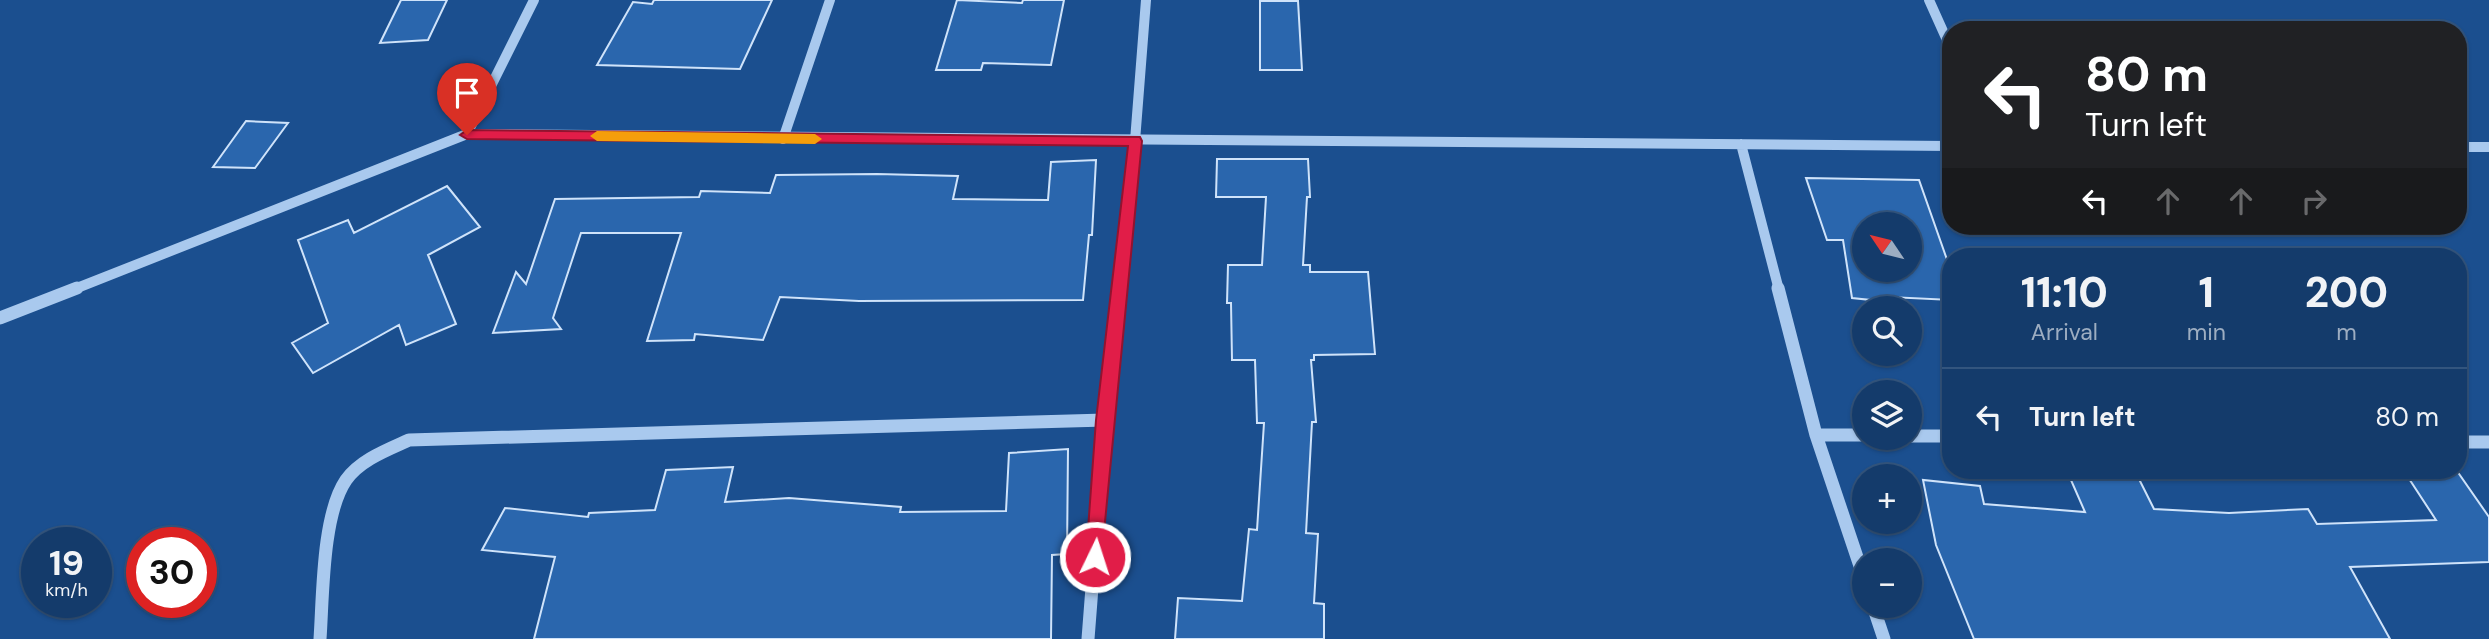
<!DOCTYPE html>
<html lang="en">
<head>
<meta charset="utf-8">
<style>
	:root { --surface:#143b6b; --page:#214673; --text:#f1f3f6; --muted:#9dadc1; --line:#33557e }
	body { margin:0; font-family:"DM Sans",sans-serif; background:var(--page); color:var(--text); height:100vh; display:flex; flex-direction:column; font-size:26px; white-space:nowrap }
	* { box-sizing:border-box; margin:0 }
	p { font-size:23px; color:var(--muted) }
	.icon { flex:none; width:38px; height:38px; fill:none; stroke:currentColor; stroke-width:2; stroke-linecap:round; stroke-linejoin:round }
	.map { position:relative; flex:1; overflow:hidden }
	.panel { position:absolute; left:1942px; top:248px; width:525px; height:231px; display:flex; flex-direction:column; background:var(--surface); border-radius:28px; box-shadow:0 2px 5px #0004,0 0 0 2px var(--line) }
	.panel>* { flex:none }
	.guide { position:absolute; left:1942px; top:21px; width:525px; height:214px; border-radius:28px; box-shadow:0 2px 5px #0004,0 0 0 2px var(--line); background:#202124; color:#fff; overflow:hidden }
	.needle { width:46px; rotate:305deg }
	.fabs { position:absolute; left:1852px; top:212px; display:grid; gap:14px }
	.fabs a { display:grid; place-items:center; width:70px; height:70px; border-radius:50%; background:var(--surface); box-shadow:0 2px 5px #0004,0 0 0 2px var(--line); font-size:35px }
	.speed { position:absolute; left:21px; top:527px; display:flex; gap:14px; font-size:35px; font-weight:700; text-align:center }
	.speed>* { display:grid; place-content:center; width:91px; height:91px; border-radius:50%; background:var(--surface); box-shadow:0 2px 5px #0004,0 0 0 2px var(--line); line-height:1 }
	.speed small { font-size:18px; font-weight:400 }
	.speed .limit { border:10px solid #d22; background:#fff; color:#111 }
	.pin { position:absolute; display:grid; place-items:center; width:60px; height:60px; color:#fff; margin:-72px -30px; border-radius:50% 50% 50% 0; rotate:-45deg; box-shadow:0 0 7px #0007 }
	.pin .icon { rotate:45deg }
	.me { position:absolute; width:77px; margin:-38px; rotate:4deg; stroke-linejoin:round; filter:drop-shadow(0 0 5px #0008) }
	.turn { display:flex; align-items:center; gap:24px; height:147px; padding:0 28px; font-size:32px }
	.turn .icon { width:91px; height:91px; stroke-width:2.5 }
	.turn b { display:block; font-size:49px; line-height:60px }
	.lanes { display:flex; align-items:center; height:66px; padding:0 28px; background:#0003; justify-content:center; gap:35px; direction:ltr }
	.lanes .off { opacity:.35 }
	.eta { display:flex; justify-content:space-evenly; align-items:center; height:119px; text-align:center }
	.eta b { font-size:42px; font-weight:800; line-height:49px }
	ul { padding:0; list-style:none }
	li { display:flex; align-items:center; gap:21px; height:98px; padding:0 28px; border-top:2px solid var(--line) }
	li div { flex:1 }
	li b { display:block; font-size:26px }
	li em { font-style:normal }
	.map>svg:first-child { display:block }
</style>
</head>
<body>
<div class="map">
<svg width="2489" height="639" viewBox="0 0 2489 639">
	<rect width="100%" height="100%" fill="#1b4f8f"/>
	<path fill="#2a66ad" stroke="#cfe3fa" stroke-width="2" fill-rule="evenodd" d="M401,0H447L428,40L380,43Z
		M654,0H772L740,69L597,65L633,2L652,4Z
		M957,0L1022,3L1023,0H1064L1051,65L983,63L981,70H936Z
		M1260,1H1298L1302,70H1260Z
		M246,121L288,123L255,168L213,167Z
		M1217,159H1308L1310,197H1307L1303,265H1310V272H1368L1375,354L1314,355V360H1311L1316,422H1312L1306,533L1318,534L1314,603L1324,604V639H1175L1178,598L1242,601L1249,529L1257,530L1264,423H1257L1255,360H1232L1231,303H1227L1228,265H1262L1266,197H1216Z
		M1096,160L1092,235H1089L1083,300L859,301L780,297L763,340L695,334L694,340L647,341L681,233H581L553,318L561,329L493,333L516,272L526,284L555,199L699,197L701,191L770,193L776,175L877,174L958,176L953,199L1048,200L1051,162Z
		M1806,178L1919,180L1951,271V300L1890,297L1891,302L1852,298L1843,240H1827ZM1864,224H1909V270H1864Z
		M447,186L480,227L428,255L456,324L406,345L399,325L313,373L292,343L328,323L298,240L348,220L354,233Z
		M1068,449L1067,554L1052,555L1051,639H534L555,557L482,550L505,508L588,517L589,513L655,510L666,470L733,467L725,502L789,498L901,507L900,512L1006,511L1009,453Z
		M2067,471H2135L2154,509L2229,513L2308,509L2317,524L2436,520L2404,471H2457L2489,517V562L2350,567L2390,639H1974L1936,545L1923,480L1980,486L1984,504L2085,512Z"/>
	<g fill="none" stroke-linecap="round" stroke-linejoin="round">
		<path stroke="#a9c9ee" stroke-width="10" d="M1929,0L1951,49
			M467,134L534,0
			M783,139L830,0
			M1741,144L1779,290
			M2459,147H2489
			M72,290L467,134L1951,146
			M1119,290L1135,141L1146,0"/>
		<path stroke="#a9c9ee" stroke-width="13" d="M1778,288L1816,435L1864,578
			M0,318L77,288
			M1816,435H1864
			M1909,436H1951
			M2459,442H2489
			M1873,606L1884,639
			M320,639C323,597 322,515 346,480C360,460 387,450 409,440L1105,420
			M1088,639L1105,420L1119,288"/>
	</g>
	<path fill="#e11d48" stroke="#92132f" stroke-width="2" d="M467,130L1140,137L1142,141L1101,563L1095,565L1088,563L1086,557L1096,420L1128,146L467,139L460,135Z"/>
	<path fill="#f59e0b" d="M597,131L815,134L822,139L815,144L597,141L590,136Z"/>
</svg>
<div class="fabs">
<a><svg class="needle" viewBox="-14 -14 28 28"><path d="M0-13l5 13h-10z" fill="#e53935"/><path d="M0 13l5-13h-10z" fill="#9dadc1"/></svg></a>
<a><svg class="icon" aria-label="search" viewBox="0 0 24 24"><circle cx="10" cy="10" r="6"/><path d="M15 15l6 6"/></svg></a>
<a><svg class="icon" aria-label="layers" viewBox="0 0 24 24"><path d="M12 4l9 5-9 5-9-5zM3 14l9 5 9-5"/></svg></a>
<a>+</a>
<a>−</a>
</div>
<div class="speed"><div>19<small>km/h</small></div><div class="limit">30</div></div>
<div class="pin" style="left:467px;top:135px;background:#d93025"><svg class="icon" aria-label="arrive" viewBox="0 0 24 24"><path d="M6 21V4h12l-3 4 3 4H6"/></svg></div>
<svg class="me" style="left:1095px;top:557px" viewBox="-20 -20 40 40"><circle r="17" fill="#e11d48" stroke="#fff" stroke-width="3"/><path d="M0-11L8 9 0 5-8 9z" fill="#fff"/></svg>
<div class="guide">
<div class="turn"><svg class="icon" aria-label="left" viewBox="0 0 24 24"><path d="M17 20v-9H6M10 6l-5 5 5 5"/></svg><div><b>80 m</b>Turn left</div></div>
<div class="lanes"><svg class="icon" aria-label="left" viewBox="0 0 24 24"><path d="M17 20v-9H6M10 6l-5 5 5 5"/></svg><svg class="icon off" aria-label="ahead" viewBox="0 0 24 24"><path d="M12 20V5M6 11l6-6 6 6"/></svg><svg class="icon off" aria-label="ahead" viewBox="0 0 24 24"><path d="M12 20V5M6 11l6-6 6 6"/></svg><svg class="icon off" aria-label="right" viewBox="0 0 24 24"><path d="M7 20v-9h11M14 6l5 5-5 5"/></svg></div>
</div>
<section class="panel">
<div class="eta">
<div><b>11:10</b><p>Arrival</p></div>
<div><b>1</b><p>min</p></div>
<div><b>200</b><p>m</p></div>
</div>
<ul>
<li><svg class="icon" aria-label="left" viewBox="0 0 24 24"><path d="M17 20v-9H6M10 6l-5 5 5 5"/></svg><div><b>Turn left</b></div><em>80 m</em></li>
</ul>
</section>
</div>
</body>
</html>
